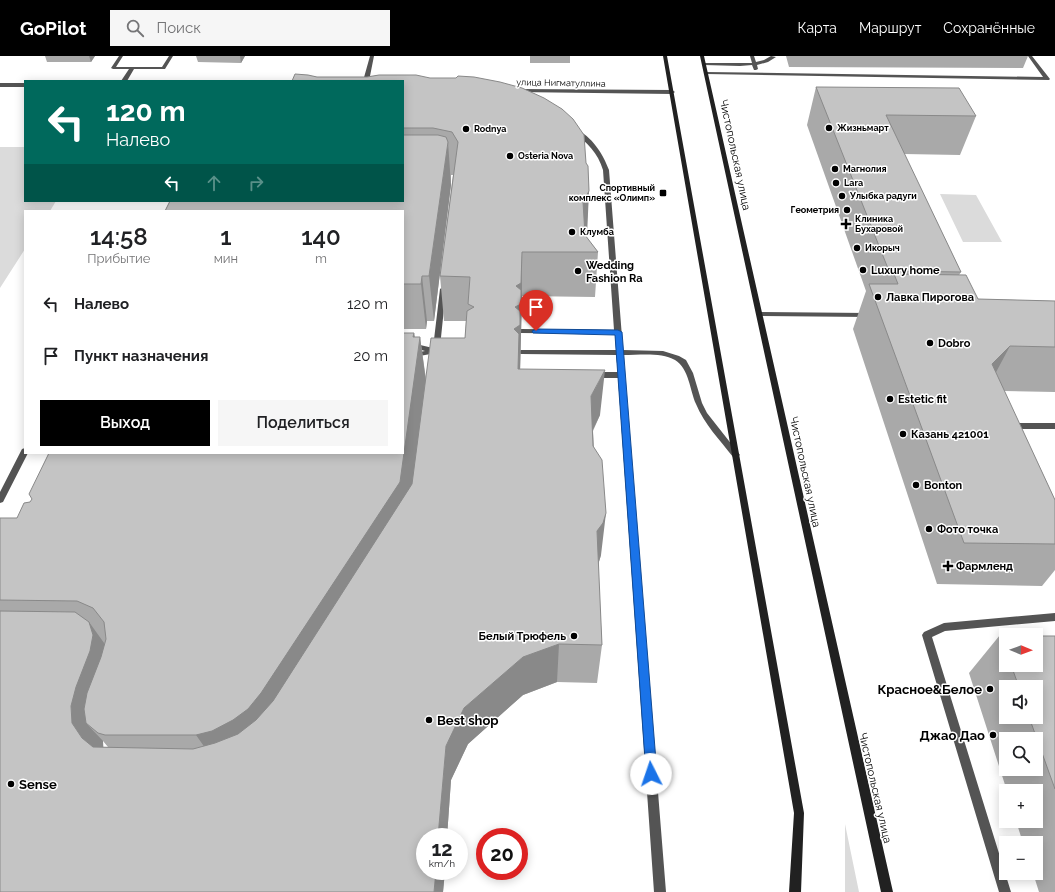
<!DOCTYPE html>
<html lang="ru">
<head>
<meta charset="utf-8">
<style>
	:root { --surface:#fff; --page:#f6f6f6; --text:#202124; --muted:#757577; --accent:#000 }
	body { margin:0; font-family:Raleway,sans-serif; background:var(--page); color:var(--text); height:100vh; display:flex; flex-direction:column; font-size:15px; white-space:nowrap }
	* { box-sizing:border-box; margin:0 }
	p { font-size:13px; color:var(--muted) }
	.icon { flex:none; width:22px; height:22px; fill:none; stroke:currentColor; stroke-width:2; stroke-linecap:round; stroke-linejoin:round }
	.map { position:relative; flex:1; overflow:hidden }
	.details { position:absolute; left:24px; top:154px; width:380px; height:244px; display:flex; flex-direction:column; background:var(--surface); border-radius:0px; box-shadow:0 2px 10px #0003 }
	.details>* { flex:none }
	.hud { position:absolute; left:24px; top:24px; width:380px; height:122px; border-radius:0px; box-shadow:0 2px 10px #0003; background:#00695c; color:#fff; overflow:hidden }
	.needle { width:26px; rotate:91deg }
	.buttons { position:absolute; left:999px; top:572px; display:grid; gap:8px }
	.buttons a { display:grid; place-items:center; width:44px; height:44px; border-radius:0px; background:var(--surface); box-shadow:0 2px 10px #0003; font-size:20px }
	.speed { position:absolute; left:416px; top:772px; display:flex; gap:8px; font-size:20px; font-weight:700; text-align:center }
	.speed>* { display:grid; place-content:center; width:52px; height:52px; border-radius:50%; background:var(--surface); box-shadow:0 2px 10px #0003; line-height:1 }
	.speed small { font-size:10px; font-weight:400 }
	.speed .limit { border:6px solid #d22; background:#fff; color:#111 }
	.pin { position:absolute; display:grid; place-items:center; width:34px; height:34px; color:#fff; margin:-41px -17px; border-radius:50% 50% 50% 0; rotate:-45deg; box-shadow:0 0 4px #0007 }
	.pin .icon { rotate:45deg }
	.me { position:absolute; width:44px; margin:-22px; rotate:356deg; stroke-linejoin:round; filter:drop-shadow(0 0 3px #0008) }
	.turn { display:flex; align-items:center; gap:14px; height:84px; padding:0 16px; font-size:18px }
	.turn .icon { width:52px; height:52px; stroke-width:2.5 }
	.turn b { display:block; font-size:28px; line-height:34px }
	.lanes { display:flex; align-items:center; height:38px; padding:0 16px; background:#0003; justify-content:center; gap:20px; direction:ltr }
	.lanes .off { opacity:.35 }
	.eta { display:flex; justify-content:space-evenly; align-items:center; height:68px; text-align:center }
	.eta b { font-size:24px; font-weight:600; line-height:28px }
	.button { display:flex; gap:8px; margin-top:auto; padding:8px 16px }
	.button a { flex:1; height:46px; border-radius:0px; background:var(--accent); color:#fff; font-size:16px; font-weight:600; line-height:46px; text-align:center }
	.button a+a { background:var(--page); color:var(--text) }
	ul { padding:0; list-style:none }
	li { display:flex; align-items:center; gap:12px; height:52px; padding:0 16px }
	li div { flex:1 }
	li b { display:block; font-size:15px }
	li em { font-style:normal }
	header { display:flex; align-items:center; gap:24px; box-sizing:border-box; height:56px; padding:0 20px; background:var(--accent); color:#fff }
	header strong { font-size:19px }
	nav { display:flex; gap:22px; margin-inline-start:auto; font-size:14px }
	.search { width:280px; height:36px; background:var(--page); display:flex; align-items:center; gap:10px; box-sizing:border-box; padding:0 14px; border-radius:0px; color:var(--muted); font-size:15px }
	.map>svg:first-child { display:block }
</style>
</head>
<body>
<header>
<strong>GoPilot</strong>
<div class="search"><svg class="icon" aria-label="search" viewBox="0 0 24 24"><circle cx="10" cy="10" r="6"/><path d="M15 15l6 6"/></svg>Поиск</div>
<nav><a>Карта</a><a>Маршрут</a><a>Сохранённые</a></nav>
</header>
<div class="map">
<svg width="1055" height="836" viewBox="0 0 1055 836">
	<rect width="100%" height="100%" fill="#fff"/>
	<path fill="#dbdbdb" d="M0,91H25V145H56L50,155H25V193L0,232Z
		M940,138L976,139L1002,186H963Z
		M845,768L859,836H845Z"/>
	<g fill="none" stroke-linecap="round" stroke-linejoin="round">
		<path fill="#545454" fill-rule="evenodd" d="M119,0H123L116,11H162L169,0H173L165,13H134L127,25H121L129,13H113L111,12Z
			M370,0H374L369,25H363Z
			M750,0H754L756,6L764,4L771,0L776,1L768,6L757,9L758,13L756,14H754L752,9L740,10L704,9L702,8L704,7H752Z
			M1028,0H1032L1050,23L1049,24L706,18L704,17L706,16L1043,21Z
			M575,73C592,80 603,98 609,114L623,294L663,295L679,300L686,304L693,317L702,347L707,357L740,399L736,402L733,401C720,384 704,368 696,348C690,335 689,312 675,304C661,296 640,299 623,299L666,836H654L618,322H594L590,319L594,316H618L616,299L521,298L517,296L521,294H616L615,278L521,277L518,275L521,273L614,274L603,114C598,97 587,86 573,76V74Z
			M443,231L446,233L440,291L437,293L440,295L436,297L403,303V299L425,295L403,289V285L433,292L440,233Z
			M757,256L868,257L871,259L868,261L759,260L756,258Z
			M1015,367H1055V373H1020V376H1014L1011,370Z
			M25,392V397H28L3,446L0,447V436L22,393Z
			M1055,557V565L945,575L932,581L1011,836H999L922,579L924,576L944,567Z"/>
		<path fill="#545454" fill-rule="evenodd" d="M0,27H25V31H0Z
			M518,33L672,34L675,36L672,38L516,36V34Z"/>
		<path fill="#212121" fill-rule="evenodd" d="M663,0H667L804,757L801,836H789L794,757Z
			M700,0H704L893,836H881Z"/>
	</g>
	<path fill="#a9a9a9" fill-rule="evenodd" d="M45,0H95L91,6H47Z
		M196,0H245L241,7L198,6Z
		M530,0H570V7H530Z
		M786,0H1028L1023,12L789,11Z
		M403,25L586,107L589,135L586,181L598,196L595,241L522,240L520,313L600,359L593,375L601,499L598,509L602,589L597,627L557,626L523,639L468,688L451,724L447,781H425V815H445L443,836H0V462H17L30,446L414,277L415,281H420L426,323L465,282L466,265H444L440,220L453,119H451V129L434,265H427L426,273H403ZM103,685L108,691H103Z
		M816,31L976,60L960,99L904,98L961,216L959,219L978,243L1055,245V336L1004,335L1055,444V514L1042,530L937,528L853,273L866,235L807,69Z
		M1000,579H1006V609H1036L1055,580V836H1039L1033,817H1036V787H1023L1016,765H1036V735H1007L969,617ZM1006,631H1036V661H1006ZM1006,683H1036V713H1006Z"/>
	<path fill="#898989" d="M89,0H95L91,6Z
		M240,0H245L241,7Z
		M448,86L451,129L434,265L429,220Z
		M589,135L587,180L581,190L583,146Z
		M522,196V240L519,358L514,273L516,230Z
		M422,220L427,265L426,273L421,228Z
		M414,277L417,303L420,281L426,326L408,468L280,673L220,713L196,679L413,281Z
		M1010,290L986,335L992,308Z
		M605,314L600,359L588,384L591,340Z
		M606,457L601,499L598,509L597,475Z
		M89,566L117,605L86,667L103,685L104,702L82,682L72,667L71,650Z
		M559,588L557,626L523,639L468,688L451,724L447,781H438L446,690L464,652L523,601Z
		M436,815H445L443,836H434Z"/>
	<path fill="#c4c4c4" stroke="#898989" d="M295,18L308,19L317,21H367L379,19H416L430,22H456L458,20L474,21L500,26L522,32L544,42L562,53L573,63L584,79L586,107L588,110L589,135L583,146L585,179L598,196H522L521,227L516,230L521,234V248L515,251L520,255V269L514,273L519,278L518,313L605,314L591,340L593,390L602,404L606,457L603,467L597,475L602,589L559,588L523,601L464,652L446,690L438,781H425V815H436L434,836H0V555L75,556L89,566L93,579L90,595L76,631L71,650L72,667L82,682L93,691L193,693L215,687L238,678L256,664L273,645L412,428L431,282H465L467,255L474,251L468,248L470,221L440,220L458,86L452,76L433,72H403V25H292Z
		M816,31L959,32L976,60L886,59L961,216L889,215Z
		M403,79H438L446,81L448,86L429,220H422L421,228H403V155H165L170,145H403Z
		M894,218L966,219L978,243L1055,245V291L1010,290L992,308L1055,444V488L964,487L869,228H898Z
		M403,277H414L413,281H420L400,426L261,637L248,653L233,664L212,675L196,679H105L98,677L86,667L84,653L87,637L101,601L106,583L104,566L93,552L77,545L0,544V462H17L24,447L30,446L32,443L29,438L49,397H403Z
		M1000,579H1007H1006V596Z
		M1036,580H1055V733L1029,661H1036V631H1019L1011,609H1036Z"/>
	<path fill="#1a73e8" stroke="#114b97" d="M536,273L618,274L622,276L657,718L656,722L651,724L647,722L646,718L615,279L533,277L532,275Z"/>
	<g fill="#000" stroke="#fff" stroke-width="1.5">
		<circle cx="829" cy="72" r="4"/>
		<circle cx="466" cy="73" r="4"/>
		<circle cx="510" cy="100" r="4"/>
		<circle cx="835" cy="113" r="4"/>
		<circle cx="836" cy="127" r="4"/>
		<rect x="659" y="133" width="8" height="8" rx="2"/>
		<circle cx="842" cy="140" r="4"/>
		<circle cx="847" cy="154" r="4"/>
		<path d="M844 162h4v4h4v4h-4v4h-4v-4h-4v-4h4z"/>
		<circle cx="572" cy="176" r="4"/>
		<circle cx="857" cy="192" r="4"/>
		<circle cx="863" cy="214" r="4"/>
		<circle cx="578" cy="215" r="4"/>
		<circle cx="878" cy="241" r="4"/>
		<circle cx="930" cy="287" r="4"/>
		<circle cx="890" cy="343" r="4"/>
		<circle cx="903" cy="378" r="4"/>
		<circle cx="916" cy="429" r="4"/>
		<circle cx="929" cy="473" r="4"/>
		<path d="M946 504h4v4h4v4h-4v4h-4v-4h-4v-4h4z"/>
		<circle cx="574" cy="580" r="4"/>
		<circle cx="990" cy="633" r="4"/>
		<circle cx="429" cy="664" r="4"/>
		<circle cx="993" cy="679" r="4"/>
		<circle cx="11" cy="728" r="4"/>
	</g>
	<g text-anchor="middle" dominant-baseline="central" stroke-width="3" stroke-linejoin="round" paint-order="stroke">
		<g font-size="9" fill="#000" stroke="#fff">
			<text transform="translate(561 27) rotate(1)">улица Нигматуллина</text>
		</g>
		<g font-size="9" font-weight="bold" fill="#000" stroke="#fff" text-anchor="start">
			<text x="837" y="72">Жизньмарт</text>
			<text x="474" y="73">Rodnya</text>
			<text x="518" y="100">Osteria Nova</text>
			<text x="843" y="113">Магнолия</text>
			<text x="844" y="127">Lara</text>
			<text x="655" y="132" text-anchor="end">Спортивный<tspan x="655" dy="10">комплекс «Олимп»</tspan></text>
			<text x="850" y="140">Улыбка радуги</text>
			<text x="839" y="154" text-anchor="end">Геометрия</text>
			<text x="855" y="163">Клиника<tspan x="855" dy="10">Бухаровой</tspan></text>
			<text x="580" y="176">Клумба</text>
			<text x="865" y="192">Икорыч</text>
		</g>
		<g font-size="11" fill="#000" stroke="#fff">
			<text transform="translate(735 99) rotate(78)">Чистопольская улица</text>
			<text transform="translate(805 416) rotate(78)">Чистопольская улица</text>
			<text transform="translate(875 732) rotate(77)">Чистопольская улица</text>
		</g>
		<g font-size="11" font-weight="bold" fill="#000" stroke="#fff" text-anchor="start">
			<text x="586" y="209">Wedding<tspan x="586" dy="13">Fashion Ra</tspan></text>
			<text x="871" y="214">Luxury home</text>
			<text x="886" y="241">Лавка Пирогова</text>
			<text x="938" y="287">Dobro</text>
			<text x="898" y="343">Estetic fit</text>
			<text x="911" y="378">Казань 421001</text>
			<text x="924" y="429">Bonton</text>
			<text x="937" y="473">Фото точка</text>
			<text x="956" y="510">Фармленд</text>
			<text x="566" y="580" text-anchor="end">Белый Трюфель</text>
		</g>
		<g font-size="13" font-weight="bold" fill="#000" stroke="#fff" text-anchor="end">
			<text x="982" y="633">Красное&amp;Белое</text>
			<text x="437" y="664" text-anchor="start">Best shop</text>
			<text x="985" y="679">Джао Дао</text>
			<text x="19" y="728" text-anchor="start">Sense</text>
		</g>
	</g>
</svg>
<div class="buttons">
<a><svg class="needle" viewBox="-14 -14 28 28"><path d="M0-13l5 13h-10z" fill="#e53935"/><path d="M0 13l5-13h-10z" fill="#757577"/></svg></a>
<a><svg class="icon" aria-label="sound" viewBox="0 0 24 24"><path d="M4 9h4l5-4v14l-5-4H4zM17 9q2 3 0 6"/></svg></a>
<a><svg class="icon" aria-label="search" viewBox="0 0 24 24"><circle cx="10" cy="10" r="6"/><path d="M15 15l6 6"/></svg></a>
<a>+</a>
<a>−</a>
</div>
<div class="speed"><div>12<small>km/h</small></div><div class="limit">20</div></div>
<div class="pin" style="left:536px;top:275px;background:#d93025"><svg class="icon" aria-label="arrive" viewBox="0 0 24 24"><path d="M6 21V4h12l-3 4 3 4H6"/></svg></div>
<svg class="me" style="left:651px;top:718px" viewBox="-20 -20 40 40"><circle r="19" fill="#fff"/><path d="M0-13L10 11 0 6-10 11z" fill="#1a73e8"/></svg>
<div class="hud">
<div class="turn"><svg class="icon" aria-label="left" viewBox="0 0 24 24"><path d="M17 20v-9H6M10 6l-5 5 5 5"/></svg><div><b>120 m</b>Налево</div></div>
<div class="lanes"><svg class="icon" aria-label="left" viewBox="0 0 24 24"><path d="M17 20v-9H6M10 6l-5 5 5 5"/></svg><svg class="icon off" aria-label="ahead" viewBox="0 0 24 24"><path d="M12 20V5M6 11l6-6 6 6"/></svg><svg class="icon off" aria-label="right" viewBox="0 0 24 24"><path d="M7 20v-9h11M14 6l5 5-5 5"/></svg></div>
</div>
<section class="details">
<div class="eta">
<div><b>14:58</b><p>Прибытие</p></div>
<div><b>1</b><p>мин</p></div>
<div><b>140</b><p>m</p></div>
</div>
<ul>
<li><svg class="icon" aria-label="left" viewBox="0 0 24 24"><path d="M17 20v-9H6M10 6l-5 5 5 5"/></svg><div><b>Налево</b></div><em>120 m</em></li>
<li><svg class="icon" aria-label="arrive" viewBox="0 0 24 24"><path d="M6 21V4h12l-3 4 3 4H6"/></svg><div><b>Пункт назначения</b></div><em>20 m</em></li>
</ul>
<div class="button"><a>Выход</a><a>Поделиться</a></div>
</section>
</div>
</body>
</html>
